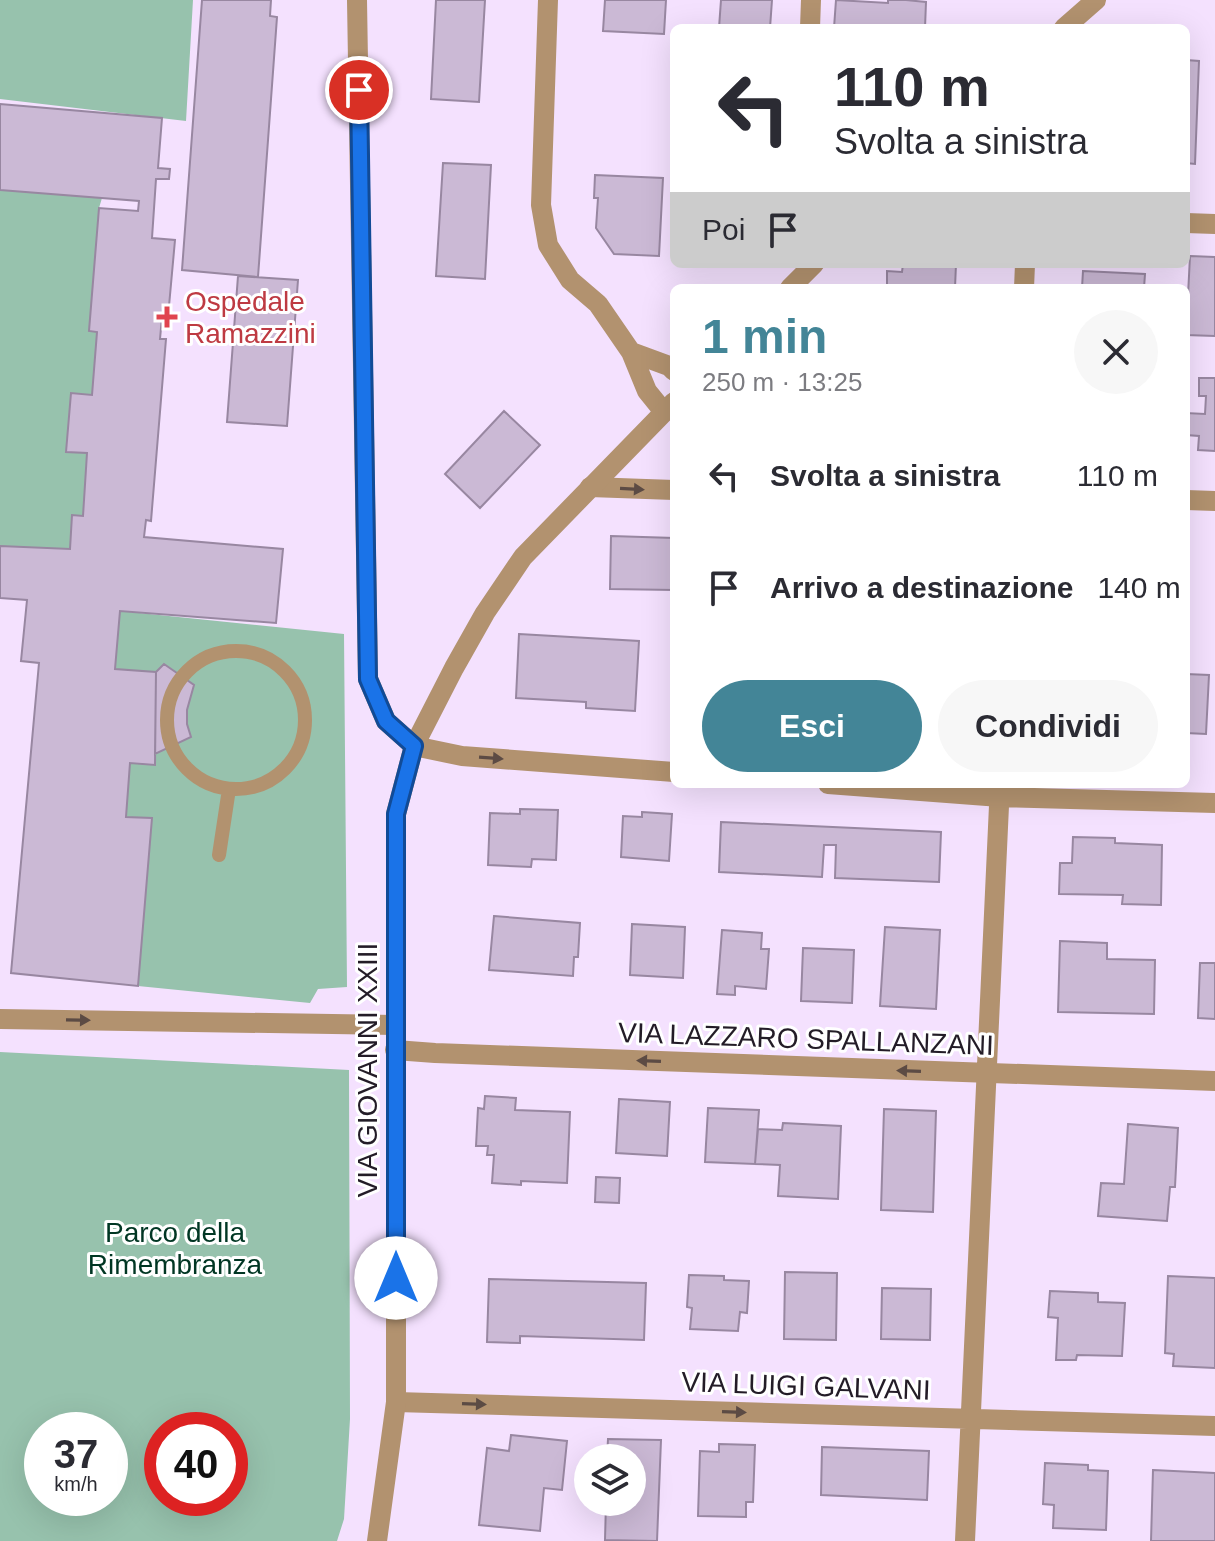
<!DOCTYPE html>
<html lang="it">
<head>
<meta charset="utf-8">
<style>
	:root { --surface:#fff; --page:#f7f7f7; --text:#2b2b33; --muted:#7c7c81; --accent:#438597 }
	body { margin:0; font-family:Arial,sans-serif; background:var(--page); color:var(--text); height:100vh; display:flex; flex-direction:column; font-size:30px; white-space:nowrap }
	* { box-sizing:border-box; margin:0 }
	p { font-size:26px; color:var(--muted) }
	.icon { flex:none; width:44px; height:44px; fill:none; stroke:currentColor; stroke-width:2; stroke-linecap:round; stroke-linejoin:round }
	.map { position:relative; flex:1; overflow:hidden }
	.side { position:absolute; left:670px; top:284px; width:520px; height:504px; display:flex; flex-direction:column; background:var(--surface); border-radius:12px; box-shadow:0 8px 32px #0002 }
	.side>* { flex:none }
	.banner { position:absolute; left:670px; top:24px; width:520px; height:244px; border-radius:12px; box-shadow:0 8px 32px #0002; background:#fff; color:var(--text); overflow:hidden }
	.controls { position:absolute; left:574px; top:1444px; display:grid; gap:16px }
	.controls a { display:grid; place-items:center; width:72px; height:72px; border-radius:50%; background:var(--surface); box-shadow:0 8px 32px #0002; font-size:40px }
	.speed { position:absolute; left:24px; top:1412px; display:flex; gap:16px; font-size:40px; font-weight:700; text-align:center }
	.speed>* { display:grid; place-content:center; width:104px; height:104px; border-radius:50%; background:var(--surface); box-shadow:0 8px 32px #0002; line-height:1 }
	.speed small { font-size:20px; font-weight:400 }
	.speed .limit { border:12px solid #d22; background:#fff; color:#111 }
	.pin { position:absolute; display:grid; place-items:center; width:68px; height:68px; color:#fff; margin:-34px; border:4px solid #fff; border-radius:50%; box-shadow:0 2px 8px #0007 }
	.me { position:absolute; width:88px; margin:-44px; rotate:0deg; stroke-linejoin:round; filter:drop-shadow(0 0 6px #0008) }
	.turn { display:flex; align-items:center; gap:28px; height:168px; padding:0 32px; font-size:36px }
	.turn .icon { width:104px; height:104px; stroke-width:2.5 }
	.turn b { display:block; font-size:56px; line-height:68px }
	.then { display:flex; align-items:center; height:76px; padding:0 32px; background:#0003; gap:16px; font-size:30px }
	.round { display:grid; place-items:center; flex:none; width:84px; height:84px; border-radius:42px; background:var(--page) }
	.summary { display:flex; align-items:center; justify-content:space-between; height:136px; padding:0 32px }
	h1 { font-size:48px; font-weight:700; line-height:60px; color:var(--accent) }
	.cta { display:flex; gap:16px; margin-top:auto; padding:16px 32px }
	.cta a { flex:1; height:92px; border-radius:48px; background:var(--accent); color:#fff; font-size:32px; font-weight:700; line-height:92px; text-align:center }
	.cta a+a { background:var(--page); color:var(--text) }
	ul { padding:0; list-style:none }
	li { display:flex; align-items:center; gap:24px; height:112px; padding:0 32px }
	li div { flex:1 }
	li b { display:block; font-size:30px }
	li em { font-style:normal }
	.map>svg:first-child { display:block }
</style>
</head>
<body>
<div class="map">
<svg width="1215" height="1541" viewBox="0 0 1215 1541">
	<rect width="100%" height="100%" fill="#f4e1fe"/>
	<path fill="#97c2ad" fill-rule="evenodd" d="M0,0H193L186,121L0,99Z
		M0,190L102,198L99,208L89,331L97,332L83,516H72L70,549L0,546Z
		M120,611L344,634L347,987L318,989L310,1003L138,986L152,819L126,817L130,763L155,765L156,673L115,669Z
		M0,1052L349,1070L350,1419L344,1519L337,1541H0ZM110,1430V1498H42V1430ZM162,1430H230V1498H162Z"/>
	<path fill="#cbb9d5" stroke="#9887a1" stroke-width="2" d="M202,0H271L270,16L277,17L258,277L182,270Z
		M436,0H485L479,102L431,99Z
		M605,0H666L664,34L603,31Z
		M721,0H772L770,28H719Z
		M836,0L888,3V0H906L926,2L925,28H834Z
		M1186,60L1199,61L1195,164L1186,163Z
		M0,104L162,118L158,168L170,169L169,179H156L152,238L175,240L169,306H163L160,339H166L151,521L146,520L144,537L283,549L276,623L120,611L115,669L156,672L155,765L130,763L126,817L152,818L138,986L11,973L39,663L21,661L27,600L0,598V546L70,549L72,515L83,516L87,453L66,452L71,393L92,395L97,332L89,331L99,208L138,211L139,201L0,190Z
		M443,163L491,165L485,279L436,276Z
		M595,175L663,178L659,256L614,254L596,228L598,198H594Z
		M1190,256L1215,257V336L1186,335Z
		M903,264H956L955,288H870V286H887V271L902,272Z
		M1083,271L1145,274L1144,288H1082Z
		M238,276L298,280L287,426L227,422Z
		M1199,378H1215V451L1198,450L1199,436L1186,435V413L1205,414L1206,396H1199Z
		M504,411L540,445L480,508L445,474Z
		M611,536L674,538V590L610,589Z
		M519,634L639,641L635,711L586,708V702L516,698Z
		M164,664L194,685L187,710V724L191,737L155,754L156,672Z
		M1186,674L1209,675L1206,734L1186,733Z
		M520,809L558,810L556,860L532,859L531,867L488,865L490,813L520,814Z
		M642,812L672,814L669,861L621,857L623,816L642,817Z
		M721,822L941,832L939,882L835,878L836,845H824L822,877L719,872Z
		M1073,837L1115,838V843L1162,845L1161,905L1122,904L1123,895L1059,894L1060,863H1072Z
		M494,916L580,923L578,957H574L573,976L489,970Z
		M632,924L685,927L683,978L630,975Z
		M885,927L940,930L936,1009L880,1006Z
		M722,930L762,933L761,949H769L766,989L735,986V995L717,994Z
		M1060,941L1107,943V959L1155,960L1154,1014L1058,1012Z
		M803,948L854,950L852,1003L801,1001Z
		M1200,963H1215V1019L1198,1018Z
		M485,1096L516,1098L515,1110L570,1112L567,1183L521,1181V1185L492,1183L494,1155H487L488,1146H476L478,1108L484,1109Z
		M619,1099L670,1102L667,1156L616,1153Z
		M708,1108L759,1110L755,1164L705,1162Z
		M884,1109L936,1111L933,1212L881,1210Z
		M783,1123L841,1126L838,1199L778,1196L780,1165L755,1164L758,1129L782,1130Z
		M1128,1124L1178,1128L1175,1187H1170L1167,1221L1098,1216L1101,1183L1124,1184Z
		M596,1177L620,1178L619,1203L595,1202Z
		M785,1272L837,1273L836,1340L784,1339Z
		M689,1275L724,1276V1280L749,1281L747,1313L740,1312L738,1331L690,1329L692,1308L687,1307Z
		M1168,1276L1215,1278V1368L1173,1366L1174,1354L1165,1353Z
		M489,1279L646,1283L644,1340L520,1336V1343L487,1342Z
		M882,1288L931,1289L930,1340L881,1339Z
		M1050,1291L1098,1293V1302L1125,1303L1122,1356L1077,1355L1076,1360H1056L1058,1318L1048,1317Z
		M511,1435L567,1441L562,1490L544,1488L540,1531L479,1525L487,1448L509,1451Z
		M608,1439L661,1440L657,1541L605,1540L606,1502H632V1458H607Z
		M719,1444L755,1445L753,1502H746V1517L698,1516L700,1451L719,1452Z
		M822,1447L929,1451L927,1500L821,1495Z
		M1045,1463L1088,1465V1470L1108,1471L1106,1530L1053,1528L1054,1505L1043,1504Z
		M1153,1470L1215,1473V1541H1151Z"/>
	<g fill="none" stroke-linecap="round" stroke-linejoin="round">
		<path stroke="#b2926f" stroke-width="14" d="M167 720a69 69 0 1 1 138 0a69 69 0 1 1-138 0Z
			M219,855L229,789"/>
		<path stroke="#b2926f" stroke-width="20" d="M357,0L368,679L386,721L414,746L462,756L674,772
			M548,0L541,205L548,245L570,280L598,304L631,352L647,391L664,412
			M810,28L811,0
			M1186,223L1215,224
			M1024,288L1025,264
			M631,352L669,366L674,371
			M590,487L674,490
			M1186,500L1215,501
			M828,784L1000,797L1215,803
			M0,1019L395,1025
			M395,1050L435,1053L1215,1081
			M396,1402L1215,1426
			M965,1541L1000,784"/>
		<path stroke="#b2926f" stroke-width="20" d="M1064,28L1096,0
			M790,288L814,264
			M377,1541L396,1402V814L414,746L454,668L485,613L523,557L674,402"/>
	</g>
	<defs><path id="oneway-solid" d="M-6-.8H1V-3.2L6.5 0L1 3.2V.8H-6Z" transform="scale(2)"/></defs>
	<g fill="#5c4b44">
		<use href="#oneway-solid" transform="translate(632 489) rotate(3)"/>
		<use href="#oneway-solid" transform="translate(491 758) rotate(4)"/>
		<use href="#oneway-solid" transform="translate(78 1020) rotate(1)"/>
		<use href="#oneway-solid" transform="translate(649 1061) rotate(-178)"/>
		<use href="#oneway-solid" transform="translate(909 1071) rotate(-178)"/>
		<use href="#oneway-solid" transform="translate(474 1404) rotate(2)"/>
		<use href="#oneway-solid" transform="translate(734 1412) rotate(2)"/>
	</g>
	<g fill="none" stroke-linecap="round" stroke-linejoin="round">
		<defs>
			<path id="route" d="M359,90L368,679L386,721L414,746L396,814V1278"/>
		</defs>
		<use href="#route" stroke="#114b97" stroke-width="20"/>
		<use href="#route" stroke="#1a73e8" stroke-width="14"/>
	</g>
	<path fill="#e0444e" stroke="#fff" stroke-width="3" d="M163 305h8v8h8v8h-8v8h-8v-8h-8v-8h8z"/>
	<g text-anchor="middle" dominant-baseline="central" stroke-width="6" stroke-linejoin="round" paint-order="stroke">
		<g font-size="28" fill="#be3a42" stroke="#fff" text-anchor="start">
			<text x="185" y="301">Ospedale<tspan x="185" dy="32">Ramazzini</tspan></text>
		</g>
		<g font-size="28" fill="#231c27" stroke="#fff">
			<text transform="translate(806 1039) rotate(2)">VIA LAZZARO SPALLANZANI</text>
			<text transform="translate(367 1070) rotate(-90)">VIA GIOVANNI XXIII</text>
			<text transform="translate(806 1386) rotate(2)">VIA LUIGI GALVANI</text>
		</g>
		<g font-size="28" fill="#003623" stroke="#fff">
			<text x="175" y="1232">Parco della<tspan x="175" dy="32">Rimembranza</tspan></text>
		</g>
	</g>
</svg>
<div class="controls">
<a><svg class="icon" aria-label="layers" viewBox="0 0 24 24"><path d="M12 4l9 5-9 5-9-5zM3 14l9 5 9-5"/></svg></a>
</div>
<div class="speed"><div>37<small>km/h</small></div><div class="limit">40</div></div>
<div class="pin" style="left:359px;top:90px;background:#d93025"><svg class="icon" aria-label="arrive" viewBox="0 0 24 24"><path d="M6 21V4h12l-3 4 3 4H6"/></svg></div>
<svg class="me" style="left:396px;top:1278px" viewBox="-20 -20 40 40"><circle r="19" fill="#fff"/><path d="M0-13L10 11 0 6-10 11z" fill="#1a73e8"/></svg>
<div class="banner">
<div class="turn"><svg class="icon" aria-label="left" viewBox="0 0 24 24"><path d="M17 20v-9H6M10 6l-5 5 5 5"/></svg><div><b>110 m</b>Svolta a sinistra</div></div>
<div class="then">Poi<svg class="icon" aria-label="arrive" viewBox="0 0 24 24"><path d="M6 21V4h12l-3 4 3 4H6"/></svg></div>
</div>
<section class="side">
<div class="summary"><div><h1>1 min</h1><p>250 m · 13:25</p></div><a class="round"><svg class="icon" aria-label="close" viewBox="0 0 24 24"><path d="M6 6l12 12M18 6L6 18"/></svg></a></div>
<ul>
<li><svg class="icon" aria-label="left" viewBox="0 0 24 24"><path d="M17 20v-9H6M10 6l-5 5 5 5"/></svg><div><b>Svolta a sinistra</b></div><em>110 m</em></li>
<li><svg class="icon" aria-label="arrive" viewBox="0 0 24 24"><path d="M6 21V4h12l-3 4 3 4H6"/></svg><div><b>Arrivo a destinazione</b></div><em>140 m</em></li>
</ul>
<div class="cta"><a>Esci</a><a>Condividi</a></div>
</section>
</div>
</body>
</html>
